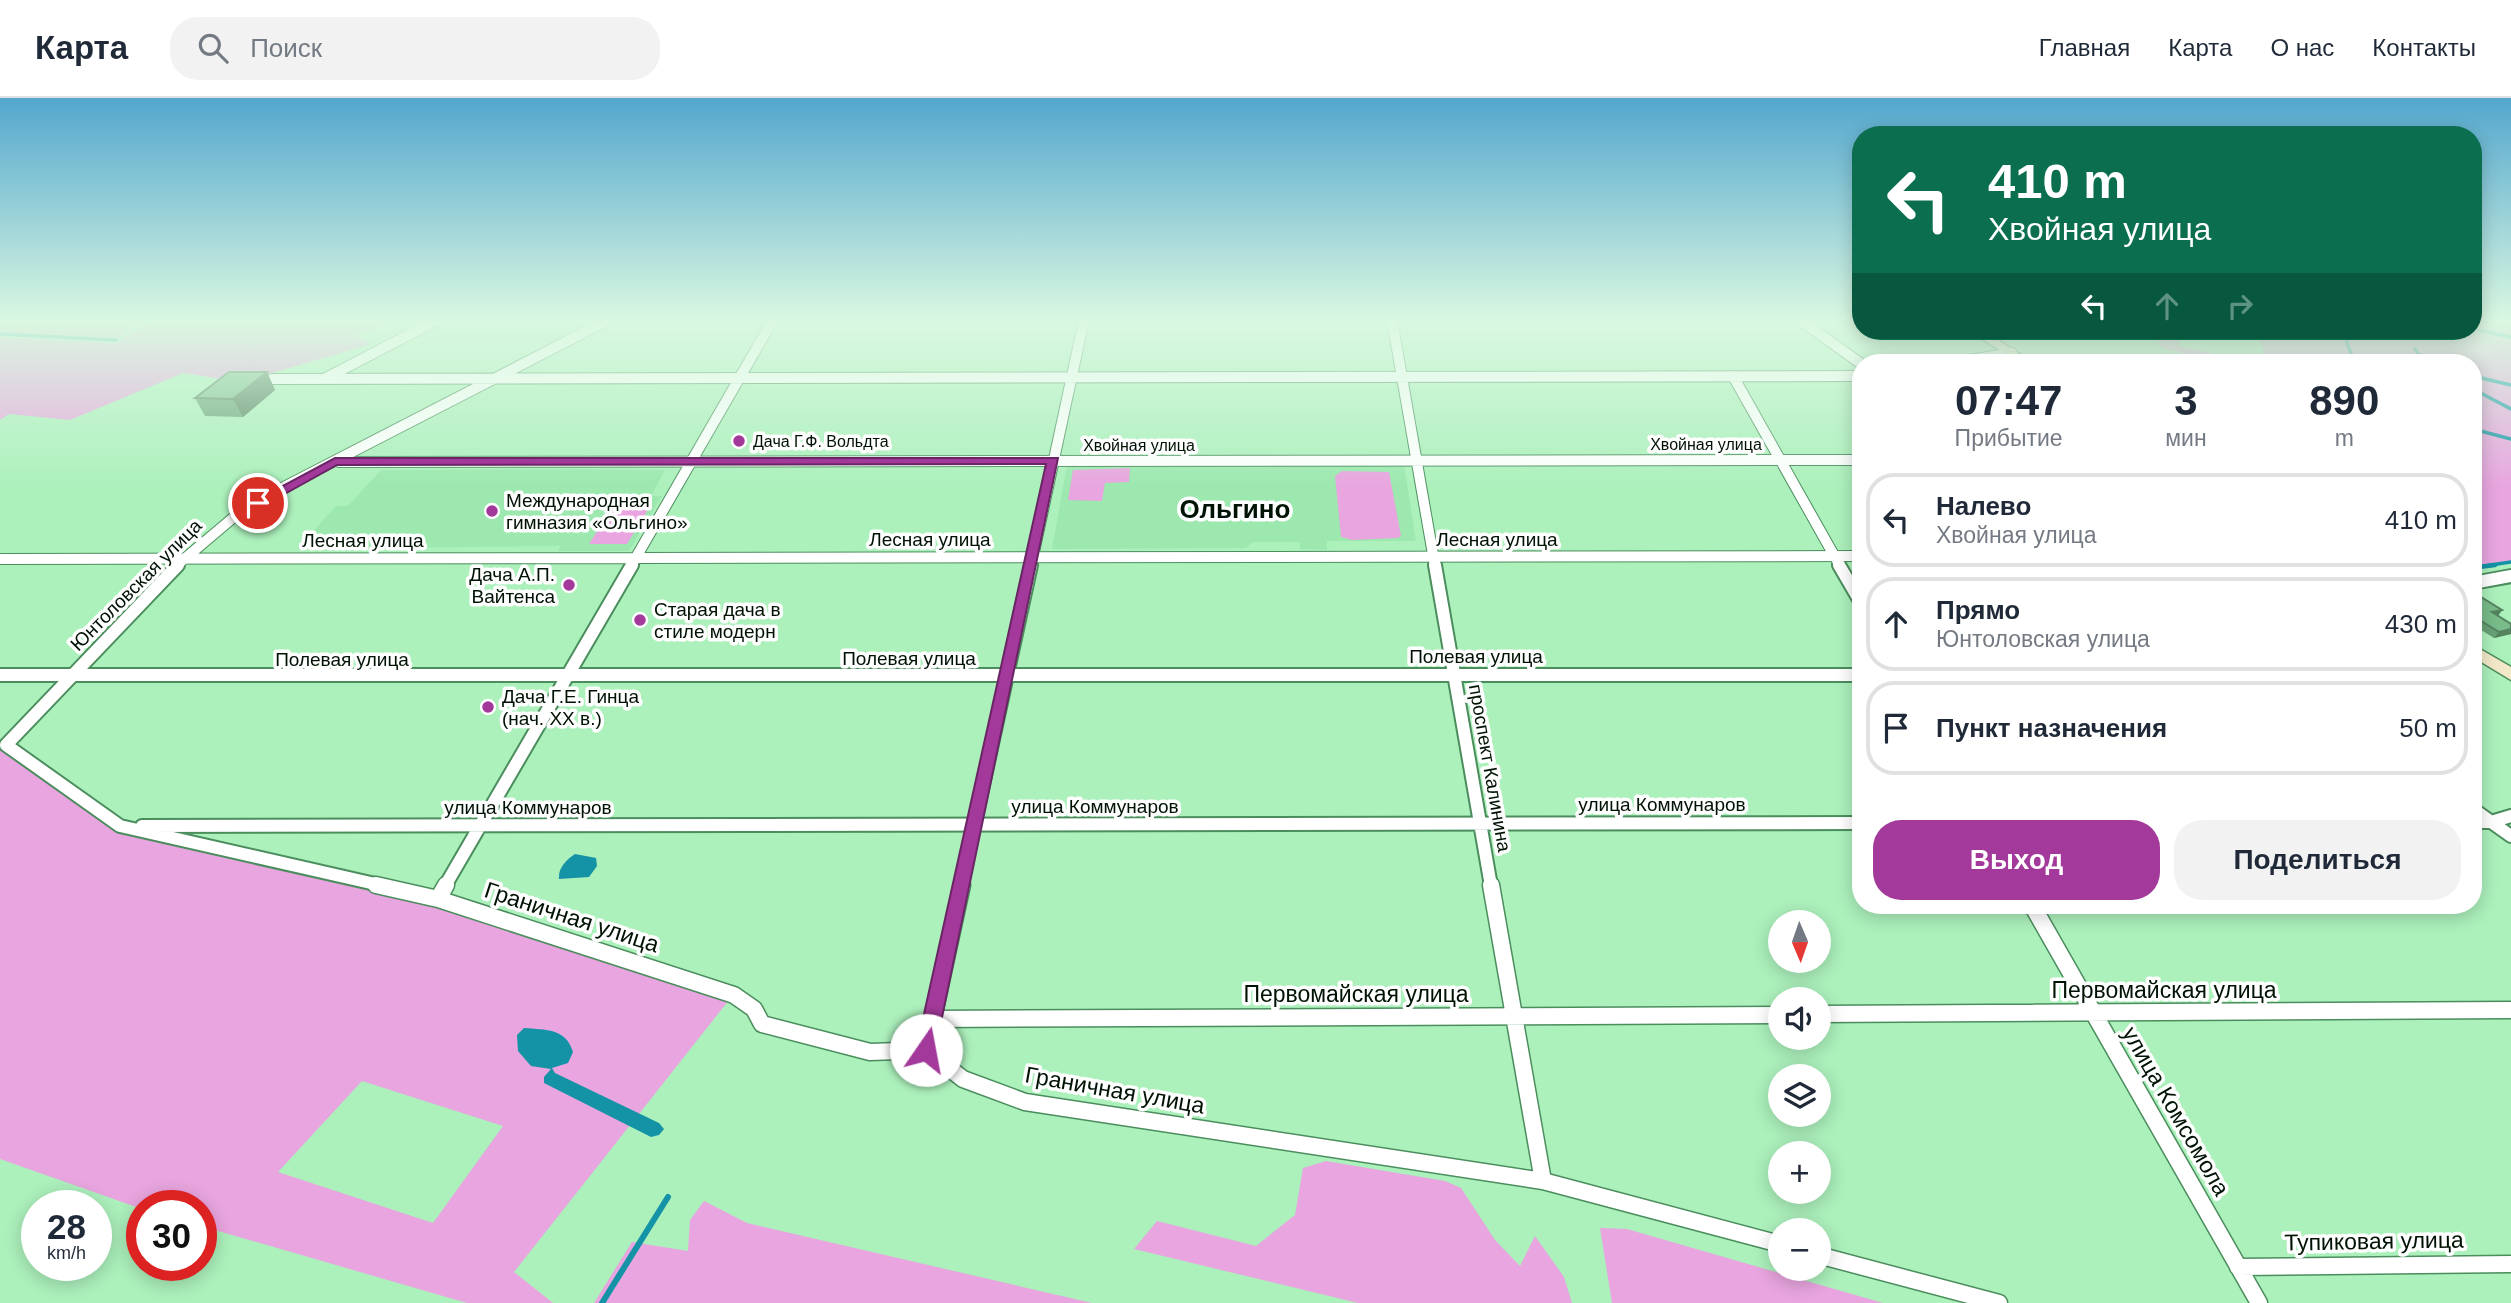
<!DOCTYPE html>
<html lang="ru">
<head>
<meta charset="utf-8">
<style>
	:root { --surface:#fff; --page:#f2f2f3; --text:#1f2937; --muted:#747a83; --line:#e0e1e3; --accent:#a3399a }
	body { margin:0; font-family:Arial,sans-serif; background:var(--page); color:var(--text); height:100vh; display:flex; flex-direction:column; font-size:26px; white-space:nowrap }
	* { box-sizing:border-box; margin:0 }
	p { font-size:23px; color:var(--muted) }
	.icon { flex:none; width:38px; height:38px; fill:none; stroke:currentColor; stroke-width:2; stroke-linecap:round; stroke-linejoin:round }
	.map { position:relative; flex:1; overflow:hidden }
	.details { position:absolute; left:1852px; top:256px; width:630px; height:560px; display:flex; flex-direction:column; background:var(--surface); border-radius:28px; box-shadow:0 4px 18px #0003 }
	.details>* { flex:none }
	.hud { position:absolute; left:1852px; top:28px; width:630px; height:214px; border-radius:28px; box-shadow:0 4px 18px #0003; background:#0b6e4f; color:#fff; overflow:hidden }
	.needle { width:46px; rotate:178deg }
	.controls { position:absolute; left:1768px; top:812px; display:grid; gap:14px }
	.controls a { display:grid; place-items:center; width:63px; height:63px; border-radius:50%; background:var(--surface); box-shadow:0 4px 18px #0003; font-size:35px }
	.speed { position:absolute; left:21px; top:1092px; display:flex; gap:14px; font-size:35px; font-weight:700; text-align:center }
	.speed>* { display:grid; place-content:center; width:91px; height:91px; border-radius:50%; background:var(--surface); box-shadow:0 4px 18px #0003; line-height:1 }
	.speed small { font-size:18px; font-weight:400 }
	.speed .limit { border:10px solid #d22; background:#fff; color:#111 }
	.pin { position:absolute; display:grid; place-items:center; width:60px; height:60px; color:#fff; margin:-30px; border:4px solid #fff; border-radius:50%; box-shadow:0 2px 7px #0007 }
	.me { position:absolute; width:77px; margin:-38px; rotate:12deg; stroke-linejoin:round; filter:drop-shadow(0 0 5px #0008) }
	.turn { display:flex; align-items:center; gap:24px; height:147px; padding:0 21px; font-size:32px }
	.turn .icon { width:91px; height:91px; stroke-width:2.5 }
	.turn b { display:block; font-size:49px; line-height:60px }
	.lanes { display:flex; align-items:center; height:66px; padding:0 21px; background:#0003; justify-content:center; gap:35px; direction:ltr }
	.lanes .off { opacity:.35 }
	.eta { display:flex; justify-content:space-evenly; align-items:center; height:119px; text-align:center }
	.eta b { font-size:42px; font-weight:700; line-height:49px }
	.action { display:flex; gap:14px; margin-top:auto; padding:14px 21px }
	.action a { flex:1; height:80px; border-radius:28px; background:var(--accent); color:#fff; font-size:28px; font-weight:700; line-height:80px; text-align:center }
	.action a+a { background:var(--page); color:var(--text) }
	ul { padding:0; list-style:none }
	li { display:flex; align-items:center; gap:21px; height:94px; margin:0 14px 10px; padding:0 7px; border:4px solid var(--line); border-radius:28px }
	li div { flex:1 }
	li b { display:block; font-size:26px }
	li em { font-style:normal }
	header { display:flex; align-items:center; gap:42px; box-sizing:border-box; height:98px; padding:0 35px; background:var(--surface); border-bottom:2px solid var(--line) }
	header strong { font-size:33px }
	nav { display:flex; gap:38px; margin-inline-start:auto; font-size:24px }
	.search { width:490px; height:63px; background:var(--page); display:flex; align-items:center; gap:18px; box-sizing:border-box; padding:0 24px; border-radius:28px; color:var(--muted); font-size:26px }
	.map>svg:first-child { display:block }
</style>
</head>
<body>
<header>
<strong>Карта</strong>
<div class="search"><svg class="icon" aria-label="search" viewBox="0 0 24 24"><circle cx="10" cy="10" r="6"/><path d="M15 15l6 6"/></svg>Поиск</div>
<nav><a>Главная</a><a>Карта</a><a>О нас</a><a>Контакты</a></nav>
</header>
<div class="map">
<svg width="2511" height="1205" viewBox="0 0 2511 1205">
	<rect width="100%" height="100%" fill="#acf0bc"/>
	<path fill="#9ce8af" d="M440,222H599L555,244L405,240Z
		M1067,367H1404L1416,443H1327V452L1300,451V444H1252L1246,450L1052,451Z
		M579,371L665,372L651,398H662L629,453H558L560,448L297,451L336,408H348L381,372Z"/>
	<path fill="#e8a5df" fill-rule="evenodd" d="M0,222H145L119,240L0,235Z
		M150,222H398L354,238L372,246L240,284L183,275L70,322L9,316L0,322V239L117,245Z
		M2473,222H2511V464L2479,469L2473,465V264H2266L2262,246L2253,233H2473Z
		M2152,233H2177L2179,248L2253,264H2192L2194,258L2162,250Z
		M1130,370L1129,384L1105,385L1102,403L1068,402L1073,372Z
		M1342,373L1389,374L1401,438L1398,440L1352,442L1341,439L1335,378Z
		M612,410H649L627,446H589Z
		M0,649L116,732L432,807L729,902L514,1174L553,1205H467L201,1128V1108H142V1111L0,1061ZM362,983L503,1028L433,1125L278,1074Z
		M1326,1063L1445,1083L1461,1090L1495,1142L1520,1168L1535,1138L1564,1179L1572,1205H1358L1134,1151L1157,1123L1256,1148L1295,1117L1303,1070Z
		M704,1103L747,1125L1092,1205H594L632,1144L688,1153L690,1122Z
		M1600,1130L1627,1131L1883,1205H1612Z"/>
	<path fill="#1493a6" d="M575,756L596,760L597,768L589,779L559,781C558,770 566,762 575,756Z
		M524,930C546,932 566,930 573,954L568,965L552,970L555,975L659,1025L664,1031L659,1037L651,1039L544,985V979L551,971L531,968L518,953L517,937Z"/>
	<g fill="none" stroke-linecap="round" stroke-linejoin="round">
		<path stroke="#1493a6" stroke-width="3.5" d="M2473,231L2511,239
			M2343,233L2354,264
			M0,236L116,242
			M2415,251L2424,264
			M2473,278L2511,287
			M2473,291L2511,311
			M2473,331L2511,341
			M2473,465L2478,468
			M2484,468L2511,464"/>
		<path stroke="#1493a6" stroke-width="4.5" d="M2475,467L2479,469L2495,467"/>
		<path stroke="#1493a6" stroke-width="6" d="M602,1205L668,1099"/>
		<defs>
			<path id="street-far2" d="M1392,222L1435,468
				M1800,222L1860,265
				M1958,264L2012,255
				M1733,278L1840,468
				M326,280L437,222
				M272,281L1860,278
				M339,364L1860,362
				M0,461L1860,458
				M176,468L234,419L282,390L608,222
				M631,468L773,222
				M1031,468L1084,222"/>
			<path id="street-far1" d="M178,467L6,647L120,728L384,788
				M1435,467L1491,788
				M1839,467L1860,503
				M2473,485L2511,478
				M0,577H1860
				M2473,711L2511,738
				M2473,724H2491L2511,718
				M142,728L1860,725
				M445,788L632,467
				M961,788L1031,467"/>
			<path id="street" d="M376,787L438,801L734,897L754,911L762,926L870,954L926,952L963,981L1025,1004L1543,1083L1780,1146
				M1491,787L1543,1083
				M438,801L446,787
				M2032,807L2259,1205
				M1818,916L2511,912
				M933,921L1780,917
				M926,952L962,787
				M1818,1157L1999,1205
				M2238,1169L2511,1166"/>
			<path id="secondary" d="M1970,233H1984L2032,264H2018Z
				M2473,547L2511,569V582L2473,559Z"/>
		</defs>
		<use href="#street-far2" stroke="#4b8d5d" stroke-width="12"/>
		<use href="#street-far1" stroke="#4b8d5d" stroke-width="16"/>
		<use href="#street" stroke="#4b8d5d" stroke-width="19"/>
		<use href="#secondary" stroke="#4b8d5d" stroke-width="3"/>
		<use href="#street-far2" stroke="#fff" stroke-width="10"/>
		<use href="#street-far1" stroke="#fff" stroke-width="12"/>
		<use href="#street" stroke="#fff" stroke-width="16"/>
		<use href="#secondary" fill="#f3e9c8" fill-rule="evenodd"/>
	</g>
	<path fill="#68a176" d="M267,274L275,292L243,319L205,318L195,300Z
		M2473,494L2502,512L2498,518L2511,526V536L2494,540L2473,527Z"/>
	<path fill="#558360" d="M267,274L275,292L243,319L233,301Z
		M2502,512L2498,518L2492,514Z
		M2511,531V536L2494,540L2499,534Z"/>
	<path fill="#79bb89" stroke="#558360" stroke-width="2" d="M229,274H267L233,301L195,300Z
		M2473,494L2502,512L2492,514L2511,526V531L2499,534L2473,518Z"/>
	<linearGradient id="sky" x2="0" y2="1"><stop stop-color="#53a7ce"/><stop offset="0.57" stop-color="#daf8e1"/><stop offset="1" stop-color="#daf8e1" stop-opacity="0"/></linearGradient>
	<rect width="2511" height="390" fill="url(#sky)"/>
	<path fill="#a3399a" stroke="#6a2564" stroke-width="2" d="M335,360H1058L934,958L926,960L919,958L916,952L1046,366L337,367L263,408L251,405Z"/>
	<g fill="#a3399a" stroke="#fefefe" stroke-width="2.5">
		<circle cx="739" cy="343" r="7"/>
		<circle cx="492" cy="413" r="7"/>
		<circle cx="569" cy="487" r="7"/>
		<circle cx="640" cy="522" r="7"/>
		<circle cx="488" cy="609" r="7"/>
	</g>
	<g text-anchor="middle" dominant-baseline="central" stroke-width="7" stroke-linejoin="round" paint-order="stroke">
		<g font-size="16" fill="#001203" stroke="#fefefe" text-anchor="start">
			<text x="753" y="343">Дача Г.Ф. Вольдта</text>
		</g>
		<g font-size="16" fill="#001203" stroke="#fefefe">
			<text x="1706" y="346">Хвойная улица</text>
			<text x="1139" y="347">Хвойная улица</text>
		</g>
		<g font-size="19" fill="#001203" stroke="#fefefe" text-anchor="start">
			<text x="506" y="402">Международная<tspan x="506" dy="22">гимназия «Ольгино»</tspan></text>
			<text x="555" y="476" text-anchor="end">Дача А.П.<tspan x="555" dy="22">Вайтенса</tspan></text>
			<text x="654" y="511">Старая дача в<tspan x="654" dy="22">стиле модерн</tspan></text>
			<text x="502" y="598">Дача Г.Е. Гинца<tspan x="502" dy="22">(нач. XX в.)</tspan></text>
		</g>
		<g font-size="19" fill="#001203" stroke="#fefefe">
			<text x="930" y="441">Лесная улица</text>
			<text x="1497" y="441">Лесная улица</text>
			<text x="363" y="442">Лесная улица</text>
			<text transform="translate(136 487) rotate(-45)">Юнтоловская улица</text>
			<text x="1476" y="558">Полевая улица</text>
			<text x="909" y="560">Полевая улица</text>
			<text x="342" y="561">Полевая улица</text>
			<text transform="translate(1490 670) rotate(80)">проспект Калинина</text>
			<text x="1662" y="706">улица Коммунаров</text>
			<text x="1095" y="708">улица Коммунаров</text>
			<text x="528" y="709">улица Коммунаров</text>
		</g>
		<g font-size="23" fill="#001203" stroke="#fefefe">
			<text transform="translate(572 819) rotate(18)">Граничная улица</text>
			<text x="2164" y="892">Первомайская улица</text>
			<text x="1356" y="896">Первомайская улица</text>
			<text transform="translate(1115 992) rotate(10)">Граничная улица</text>
			<text transform="translate(2176 1013) rotate(60)">улица Комсомола</text>
			<text transform="translate(2374 1143) rotate(-1)">Тупиковая улица</text>
		</g>
		<g font-size="26" font-weight="bold" fill="#001203" stroke="#fefefe">
			<text x="1235" y="411">Ольгино</text>
		</g>
	</g>
</svg>
<div class="controls">
<a><svg class="needle" viewBox="-14 -14 28 28"><path d="M0-13l5 13h-10z" fill="#e53935"/><path d="M0 13l5-13h-10z" fill="#747a83"/></svg></a>
<a><svg class="icon" aria-label="sound" viewBox="0 0 24 24"><path d="M4 9h4l5-4v14l-5-4H4zM17 9q2 3 0 6"/></svg></a>
<a><svg class="icon" aria-label="layers" viewBox="0 0 24 24"><path d="M12 4l9 5-9 5-9-5zM3 14l9 5 9-5"/></svg></a>
<a>+</a>
<a>−</a>
</div>
<div class="speed"><div>28<small>km/h</small></div><div class="limit">30</div></div>
<div class="pin" style="left:258px;top:405px;background:#d93025"><svg class="icon" aria-label="arrive" viewBox="0 0 24 24"><path d="M6 21V4h12l-3 4 3 4H6"/></svg></div>
<svg class="me" style="left:926px;top:952px" viewBox="-20 -20 40 40"><circle r="19" fill="#fff"/><path d="M0-13L10 11 0 6-10 11z" fill="#a3399a"/></svg>
<div class="hud">
<div class="turn"><svg class="icon" aria-label="left" viewBox="0 0 24 24"><path d="M17 20v-9H6M10 6l-5 5 5 5"/></svg><div><b>410 m</b>Хвойная улица</div></div>
<div class="lanes"><svg class="icon" aria-label="left" viewBox="0 0 24 24"><path d="M17 20v-9H6M10 6l-5 5 5 5"/></svg><svg class="icon off" aria-label="ahead" viewBox="0 0 24 24"><path d="M12 20V5M6 11l6-6 6 6"/></svg><svg class="icon off" aria-label="right" viewBox="0 0 24 24"><path d="M7 20v-9h11M14 6l5 5-5 5"/></svg></div>
</div>
<section class="details">
<div class="eta">
<div><b>07:47</b><p>Прибытие</p></div>
<div><b>3</b><p>мин</p></div>
<div><b>890</b><p>m</p></div>
</div>
<ul>
<li><svg class="icon" aria-label="left" viewBox="0 0 24 24"><path d="M17 20v-9H6M10 6l-5 5 5 5"/></svg><div><b>Налево</b><p>Хвойная улица</p></div><em>410 m</em></li>
<li><svg class="icon" aria-label="ahead" viewBox="0 0 24 24"><path d="M12 20V5M6 11l6-6 6 6"/></svg><div><b>Прямо</b><p>Юнтоловская улица</p></div><em>430 m</em></li>
<li><svg class="icon" aria-label="arrive" viewBox="0 0 24 24"><path d="M6 21V4h12l-3 4 3 4H6"/></svg><div><b>Пункт назначения</b></div><em>50 m</em></li>
</ul>
<div class="action"><a>Выход</a><a>Поделиться</a></div>
</section>
</div>
</body>
</html>
